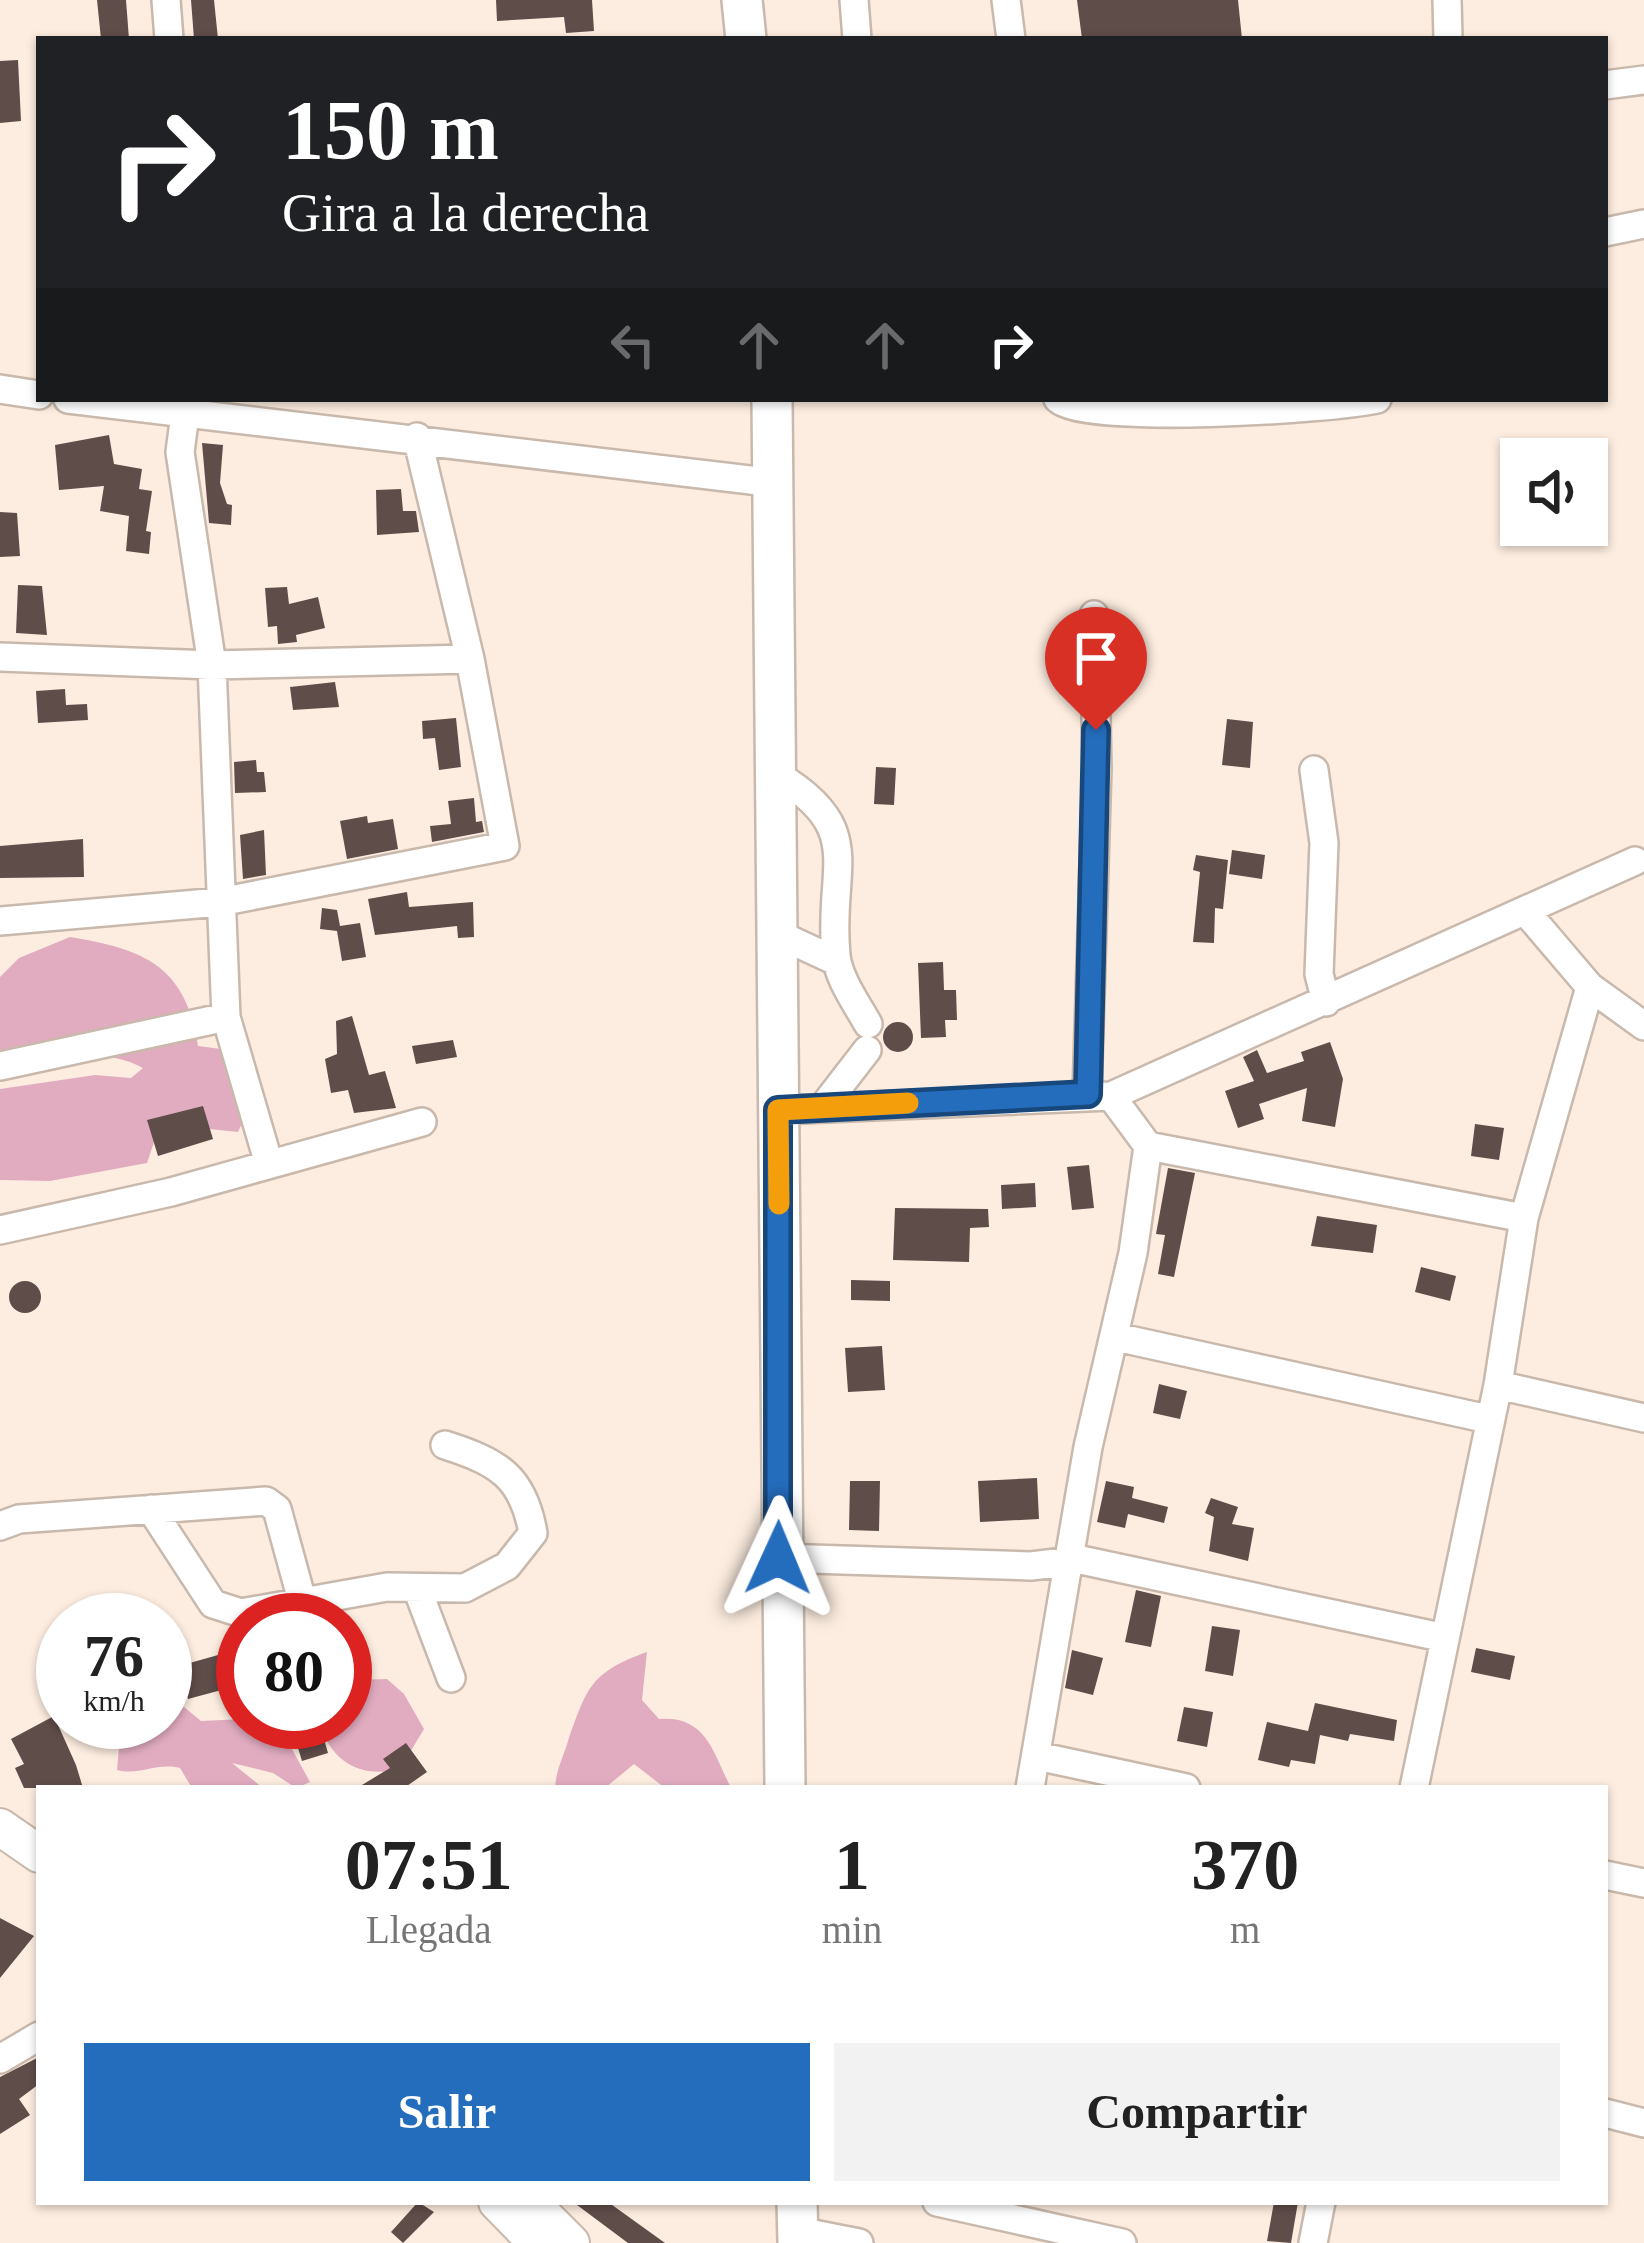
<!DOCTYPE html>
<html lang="es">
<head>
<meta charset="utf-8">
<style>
	:root { --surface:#fff; --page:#f2f2f2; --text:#222; --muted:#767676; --accent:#246dbd }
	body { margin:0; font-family:"Times New Roman",serif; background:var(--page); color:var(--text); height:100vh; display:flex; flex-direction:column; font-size:45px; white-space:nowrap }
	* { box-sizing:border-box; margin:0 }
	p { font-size:39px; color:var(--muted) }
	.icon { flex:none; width:66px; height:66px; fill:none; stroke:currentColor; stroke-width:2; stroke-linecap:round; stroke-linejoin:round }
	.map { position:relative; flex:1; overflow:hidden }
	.details { position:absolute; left:36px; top:1785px; width:1572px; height:420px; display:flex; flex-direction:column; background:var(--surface); border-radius:0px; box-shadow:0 3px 9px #0004 }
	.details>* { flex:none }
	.hud { position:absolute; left:36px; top:36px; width:1572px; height:366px; border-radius:0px; box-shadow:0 3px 9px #0004; background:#202124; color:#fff; overflow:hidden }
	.fabs { position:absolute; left:1500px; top:438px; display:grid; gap:24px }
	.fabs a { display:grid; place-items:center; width:108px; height:108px; border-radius:0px; background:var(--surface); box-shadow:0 3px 9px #0004; font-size:60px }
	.speed { position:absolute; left:36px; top:1593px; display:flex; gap:24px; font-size:60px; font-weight:700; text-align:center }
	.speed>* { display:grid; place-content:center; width:156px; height:156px; border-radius:50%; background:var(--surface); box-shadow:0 3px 9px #0004; line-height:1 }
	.speed small { font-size:30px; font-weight:400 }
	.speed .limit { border:18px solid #d22; background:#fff; color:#111 }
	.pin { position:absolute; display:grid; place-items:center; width:102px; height:102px; color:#fff; margin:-123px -51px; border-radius:50% 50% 50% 0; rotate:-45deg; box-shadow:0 0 12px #0007 }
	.pin .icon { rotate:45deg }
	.me { position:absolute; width:132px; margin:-66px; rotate:1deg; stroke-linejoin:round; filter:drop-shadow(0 0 9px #0008) }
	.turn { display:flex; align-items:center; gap:42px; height:252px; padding:0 48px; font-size:54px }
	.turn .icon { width:156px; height:156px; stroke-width:2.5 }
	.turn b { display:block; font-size:84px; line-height:102px }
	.lanes { display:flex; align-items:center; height:114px; padding:0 48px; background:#0003; justify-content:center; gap:60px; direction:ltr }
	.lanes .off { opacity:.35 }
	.eta { display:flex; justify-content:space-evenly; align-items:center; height:204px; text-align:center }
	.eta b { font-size:72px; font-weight:700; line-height:84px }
	.primary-button { display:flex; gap:24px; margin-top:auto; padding:24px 48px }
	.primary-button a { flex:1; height:138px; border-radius:0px; background:var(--accent); color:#fff; font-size:48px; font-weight:700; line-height:138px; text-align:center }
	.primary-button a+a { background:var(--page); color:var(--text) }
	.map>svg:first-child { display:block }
</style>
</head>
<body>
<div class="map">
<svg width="1644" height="2243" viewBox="0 0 1644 2243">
	<rect width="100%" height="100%" fill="#fdede0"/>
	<path fill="#e2acc0" d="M70,937C143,949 186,965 198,1046L221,1049L255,1095L238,1132L171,1125L155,1139L147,1163L50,1181L0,1180V1089L95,1075L131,1078L143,1068C100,1044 46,1061 0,1070V977L19,958Z
		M647,1652L642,1700L659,1719C706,1715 713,1752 731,1788H665L634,1764L605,1788H555C556,1770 563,1758 568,1741C587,1687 591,1672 647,1652Z
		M387,1679L404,1694L424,1729L400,1769C361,1779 330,1762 320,1722H345V1688L357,1680Z
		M184,1707L201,1721L243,1719L282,1731L310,1782L296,1788L273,1773L232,1763L263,1788H192L180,1768C156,1762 140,1776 117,1770L119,1748L150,1722H165V1713Z"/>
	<path fill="#5f4d4a" d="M97,0H126L129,39H101Z
		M191,0H214L218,39H194Z
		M496,0H592L594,31L566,33L564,17L497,21Z
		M1077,0H1238L1242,39H1082Z
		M18,60L21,121L0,123V61Z
		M109,435L114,464L142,469L139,489L152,491L146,531L151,532L149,554L126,551L129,516L100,511L104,486L59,490L55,445Z
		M202,443L223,445L220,483L227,504L232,505L231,525L209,523Z
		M401,489L403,511H416L419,532L377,535L376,490Z
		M0,512L17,513L20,556L0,557Z
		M18,585L42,586L47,635L16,633Z
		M287,587L289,604L318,597L325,628L296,635L297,642L278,644L277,626L268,627L265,588Z
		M335,682L339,707L293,710L290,687Z
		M65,689L66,705L87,704L88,720L38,723L36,691Z
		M456,718L461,767L439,770L435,738L423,739L422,721Z
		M1227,719L1253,722L1250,768L1222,765Z
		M256,760L257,772H264L266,792L235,793L234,762Z
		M876,767L896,768L894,805L874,804Z
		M474,798L476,822L482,821L484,832L432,842L430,826L451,824L448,801Z
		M367,816L368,823L393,819L398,849L347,859L340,821Z
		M264,830L266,875L243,879L240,835Z
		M83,839L84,877L0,878V846Z
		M1232,850L1265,855L1262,879L1229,874Z
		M1196,855L1228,860L1223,909L1215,908L1214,943L1193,942L1200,872L1193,870Z
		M407,892L409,907L473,902L474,937L458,938L457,926L375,935L368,899Z
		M322,908L337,910L340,926L360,923L366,957L342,961L337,931L320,929Z
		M943,962L944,990H956L957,1020H945L946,1037L921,1038L918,963Z
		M352,1016L369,1075L385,1071L396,1108L354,1113L348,1090L331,1093L325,1059L337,1054L336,1021Z
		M883 1037a15 15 0 1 1 30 0a15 15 0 1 1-30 0Z
		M453,1040L457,1057L416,1064L412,1046Z
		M1330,1042L1343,1079L1335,1127L1302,1121L1307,1088L1259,1104L1264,1119L1238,1128L1225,1091L1254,1081L1243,1057L1257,1050L1267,1073L1304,1061L1301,1052Z
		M203,1106L213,1139L158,1156L147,1120Z
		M1475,1124L1504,1128L1499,1160L1471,1156Z
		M1089,1165L1094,1208L1072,1210L1067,1167Z
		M1168,1168L1195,1173L1174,1277L1158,1274L1165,1235L1156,1234Z
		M1035,1183L1036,1207L1002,1209L1001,1185Z
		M895,1208L988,1209L989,1227L970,1228L969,1262L893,1260Z
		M1317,1216L1377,1225L1373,1253L1311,1246Z
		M1421,1267L1456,1276L1450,1301L1415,1292Z
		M851,1280L890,1281V1301L851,1300Z
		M9 1297a16 16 0 1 1 32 0a16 16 0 1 1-32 0Z
		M882,1346L885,1390L848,1392L845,1348Z
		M1159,1384L1187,1391L1180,1419L1153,1413Z
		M1037,1478L1039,1519L980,1522L978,1481Z
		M850,1481H880L879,1531L849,1530Z
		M1106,1481L1134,1487L1132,1498L1168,1507L1164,1523L1128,1514L1125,1528L1097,1522Z
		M1211,1498L1238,1507L1232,1524L1254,1528L1248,1561L1209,1551L1214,1517L1205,1513Z
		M1136,1590L1161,1596L1151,1647L1125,1642Z
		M1212,1626L1240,1630L1233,1676L1205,1671Z
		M243,1648V1719L229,1688L188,1699L179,1666Z
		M1476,1648L1515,1656L1510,1680L1471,1672Z
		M1072,1650L1103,1658L1093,1695L1065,1688Z
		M1315,1703L1397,1720L1394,1741L1350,1734L1348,1741L1320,1735L1315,1764L1291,1760L1289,1767L1258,1760L1267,1722L1308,1731Z
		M1184,1707L1213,1712L1207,1747L1177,1741Z
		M54,1716L76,1765L83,1788H24L15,1768L24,1764L11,1739Z
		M290,1722H319L328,1753L302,1761Z
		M406,1743L427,1772L404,1788H357L390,1768L383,1759Z
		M0,1918L34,1936L0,1978Z
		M39,2057V2084L19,2099L30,2115L0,2134V2077Z
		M418,2202L434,2212L403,2243L391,2232Z
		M573,2202H608L665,2243H628Z
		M1274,2202H1298L1291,2243L1267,2241Z"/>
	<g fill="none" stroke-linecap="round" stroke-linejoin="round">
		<defs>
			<path id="minor" d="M166,0L169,39
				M854,0L857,39
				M1006,0L1011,39
				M1447,0L1448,39
				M1605,85L1644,80
				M1605,232L1644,224
				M0,389L39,395
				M68,399L775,483
				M187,399L180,452L212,665L226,1017L269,1164
				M1058,399C1083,425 1333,409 1377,399
				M0,657L212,665L470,659
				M1314,770L1324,843L1319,974L1326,1002
				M775,774C869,829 827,867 836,955C838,978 857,1004 868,1024
				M1527,913L1590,987L1644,1026
				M0,921L220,902L505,846L470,659L417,437
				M773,932L836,961
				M0,1066L226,1017
				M1087,1094L1097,768L1094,615
				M1111,1096L1635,861
				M823,1107L867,1050
				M779,1110L1111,1096L1148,1146L1133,1253L1088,1447L1030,1788
				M1148,1146L1524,1218
				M0,1230L171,1192L422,1122
				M1116,1337L1488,1419
				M1498,1385L1644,1418
				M151,1509L213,1604L241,1613L387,1587L465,1588L507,1566L533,1533C523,1476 498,1462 445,1445
				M0,1526L19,1519L266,1501L277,1509L303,1604
				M779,1558L1031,1566L1081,1560L1445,1638
				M418,1591L451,1678
				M1037,1756L1186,1788
				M1414,1788L1498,1385L1524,1218L1590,987
				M1605,1875L1644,1883
				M0,2059L39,2036
				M1605,2113L1644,2123
				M937,2202L1122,2243
				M798,2231L859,2243
				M1313,2243L1321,2202"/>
			<path id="major" d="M0,1827L39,1854
				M497,2202L537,2243
				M530,2202L571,2243"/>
			<path id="highway" d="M742,0L746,39
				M772,399L785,1788
				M797,2202L798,2243"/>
		</defs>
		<use href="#minor" stroke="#c8b9ac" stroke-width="32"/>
		<use href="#major" stroke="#c8b9ac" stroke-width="40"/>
		<use href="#highway" stroke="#c8b9ac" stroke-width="44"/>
		<use href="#minor" stroke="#fff" stroke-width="27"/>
		<use href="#major" stroke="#fff" stroke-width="36"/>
		<use href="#highway" stroke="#fff" stroke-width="39"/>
	</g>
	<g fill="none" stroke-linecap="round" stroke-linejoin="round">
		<defs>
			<path id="route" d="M778,1558V1110L1088,1094L1096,730"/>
		</defs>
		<use href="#route" stroke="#17477b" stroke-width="30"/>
		<use href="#route" stroke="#246dbd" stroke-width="21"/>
		<path stroke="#f59e0b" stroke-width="21" d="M779,1204L778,1110L908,1103"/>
	</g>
</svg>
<div class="fabs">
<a><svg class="icon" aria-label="sound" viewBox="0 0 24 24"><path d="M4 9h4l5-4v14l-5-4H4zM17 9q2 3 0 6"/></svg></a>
</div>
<div class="speed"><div>76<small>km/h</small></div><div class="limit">80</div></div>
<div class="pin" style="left:1096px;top:730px;background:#d93025"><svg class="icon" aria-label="arrive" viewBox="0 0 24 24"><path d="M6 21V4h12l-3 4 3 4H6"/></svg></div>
<svg class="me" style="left:778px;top:1558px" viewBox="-20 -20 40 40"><path d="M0-17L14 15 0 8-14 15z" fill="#246dbd" stroke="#fff" stroke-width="4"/></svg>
<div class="hud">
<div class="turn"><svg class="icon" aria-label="right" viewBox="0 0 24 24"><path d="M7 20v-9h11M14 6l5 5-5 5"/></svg><div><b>150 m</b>Gira a la derecha</div></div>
<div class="lanes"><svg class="icon off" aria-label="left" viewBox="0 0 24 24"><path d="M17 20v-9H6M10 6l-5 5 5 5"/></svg><svg class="icon off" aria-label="ahead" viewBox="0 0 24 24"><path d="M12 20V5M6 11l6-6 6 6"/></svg><svg class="icon off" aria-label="ahead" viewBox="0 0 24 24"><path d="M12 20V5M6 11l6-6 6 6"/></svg><svg class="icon" aria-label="right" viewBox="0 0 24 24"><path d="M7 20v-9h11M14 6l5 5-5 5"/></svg></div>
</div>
<section class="details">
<div class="eta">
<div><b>07:51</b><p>Llegada</p></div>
<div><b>1</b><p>min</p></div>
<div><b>370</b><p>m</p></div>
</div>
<div class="primary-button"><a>Salir</a><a>Compartir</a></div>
</section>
</div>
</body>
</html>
